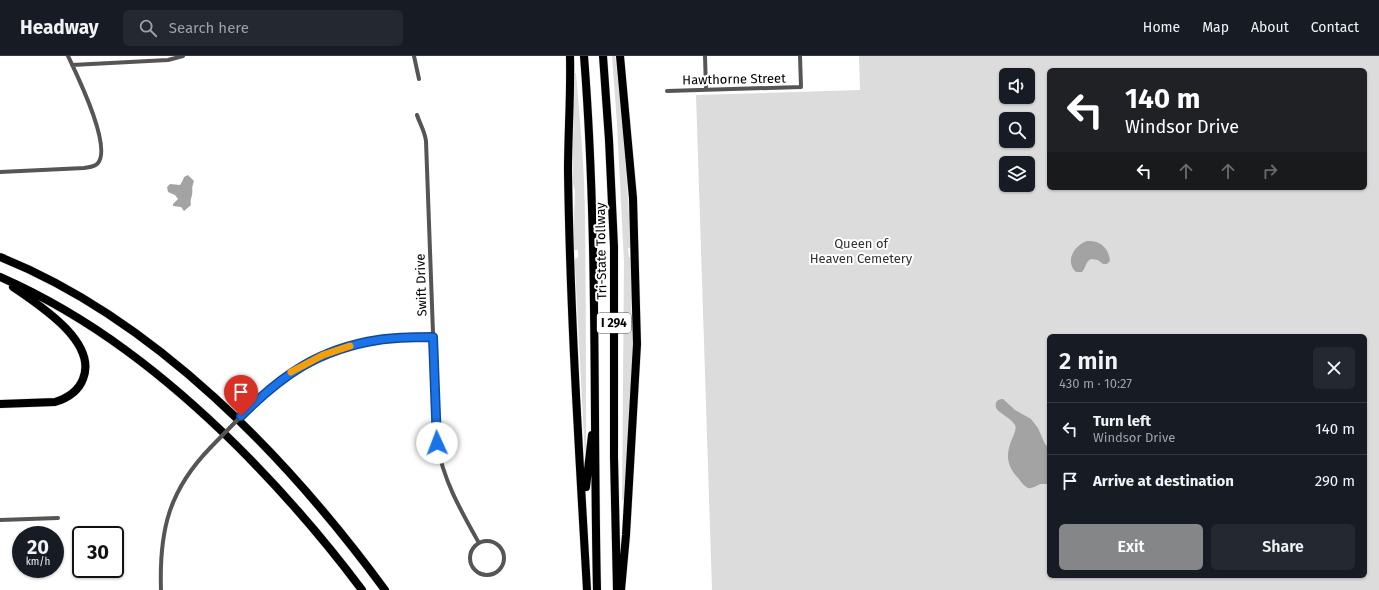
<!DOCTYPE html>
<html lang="en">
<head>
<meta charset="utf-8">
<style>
	:root { --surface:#171b24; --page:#242831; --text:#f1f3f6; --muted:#9ea1a6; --line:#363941; --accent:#858687 }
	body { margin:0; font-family:"Fira Sans",sans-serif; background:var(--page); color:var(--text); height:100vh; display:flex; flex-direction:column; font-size:15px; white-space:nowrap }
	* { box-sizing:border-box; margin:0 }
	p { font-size:13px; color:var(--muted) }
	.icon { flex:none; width:22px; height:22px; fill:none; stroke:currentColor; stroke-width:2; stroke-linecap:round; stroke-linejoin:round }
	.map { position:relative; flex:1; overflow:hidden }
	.side { position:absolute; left:1047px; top:278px; width:320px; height:244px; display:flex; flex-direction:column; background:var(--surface); border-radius:6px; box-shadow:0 1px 3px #0004 }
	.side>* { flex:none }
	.hud { position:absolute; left:1047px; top:12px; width:320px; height:122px; border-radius:6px; box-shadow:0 1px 3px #0004; background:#202124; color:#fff; overflow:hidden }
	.buttons { position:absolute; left:999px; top:12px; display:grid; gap:8px }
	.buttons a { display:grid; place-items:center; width:36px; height:36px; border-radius:6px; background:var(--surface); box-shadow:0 1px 3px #0004; font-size:20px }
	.speed { position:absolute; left:12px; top:470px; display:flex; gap:8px; font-size:20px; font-weight:700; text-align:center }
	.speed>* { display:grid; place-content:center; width:52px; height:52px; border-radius:50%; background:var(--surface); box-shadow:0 1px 3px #0004; line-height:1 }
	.speed small { font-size:10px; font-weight:400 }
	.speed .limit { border:2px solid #111; border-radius:6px; background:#fff; color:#111 }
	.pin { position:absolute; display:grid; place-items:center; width:34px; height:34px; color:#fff; margin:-41px -17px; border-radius:50% 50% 50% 0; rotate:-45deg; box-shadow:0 0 4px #0007 }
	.pin .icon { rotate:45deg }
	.me { position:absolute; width:44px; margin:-22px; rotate:358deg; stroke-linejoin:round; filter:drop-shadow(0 0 3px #0008) }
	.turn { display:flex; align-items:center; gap:14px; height:84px; padding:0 12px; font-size:18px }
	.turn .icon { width:52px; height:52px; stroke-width:2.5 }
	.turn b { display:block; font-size:28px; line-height:34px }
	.lanes { display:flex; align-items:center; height:38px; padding:0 12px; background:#0003; justify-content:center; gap:20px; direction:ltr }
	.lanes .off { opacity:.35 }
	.round { display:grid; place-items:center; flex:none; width:42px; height:42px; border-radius:6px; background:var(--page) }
	.overview { display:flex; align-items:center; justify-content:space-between; height:68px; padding:0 12px }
	h1 { font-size:24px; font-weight:600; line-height:30px }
	.cta { display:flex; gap:8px; margin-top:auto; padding:8px 12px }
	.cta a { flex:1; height:46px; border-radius:6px; background:var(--accent); color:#fff; font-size:16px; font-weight:600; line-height:46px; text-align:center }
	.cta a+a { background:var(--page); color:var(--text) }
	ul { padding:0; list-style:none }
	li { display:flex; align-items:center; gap:12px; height:52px; padding:0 12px; border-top:1px solid var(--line) }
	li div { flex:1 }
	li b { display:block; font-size:15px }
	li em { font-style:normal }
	header { display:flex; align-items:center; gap:24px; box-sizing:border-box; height:56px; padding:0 20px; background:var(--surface); border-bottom:1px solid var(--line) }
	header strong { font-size:19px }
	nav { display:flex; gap:22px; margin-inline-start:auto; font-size:14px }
	.search { width:280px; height:36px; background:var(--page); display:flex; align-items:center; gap:10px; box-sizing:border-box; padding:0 14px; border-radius:6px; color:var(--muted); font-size:15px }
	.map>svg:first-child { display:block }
</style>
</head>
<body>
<header>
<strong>Headway</strong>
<div class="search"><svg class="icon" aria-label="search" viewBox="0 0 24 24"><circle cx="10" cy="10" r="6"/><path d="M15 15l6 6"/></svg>Search here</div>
<nav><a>Home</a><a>Map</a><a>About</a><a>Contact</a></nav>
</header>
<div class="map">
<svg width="1379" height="534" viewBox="0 0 1379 534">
	<rect width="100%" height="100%" fill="#fff"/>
	<path fill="#dcdcdc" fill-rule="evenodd" d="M612,0H615C624,64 627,128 631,192H628L629,201H633L631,253L633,268V309L624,445L622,444L624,206L617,68Z
		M859,0H1379V534H712L696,39L860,34ZM1049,14H1365V132H1049ZM1006,19H1028V41H1006ZM1006,63H1028V85H1006ZM1006,107H1028V129H1006ZM1049,280H1365V520H1049Z
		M575,17H576C580,66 585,116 585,165C586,244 586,323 586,402H585L575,210V203L578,202V194H573L575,135L573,127V84Z"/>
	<path fill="#a3a3a3" d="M188,119L194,125C191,133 193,133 192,139C191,143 190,144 191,149L184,155L181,151L173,150V148L178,143L175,139L168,136L167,131L170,128L180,129L183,124L184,121Z
		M1087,185C1100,184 1109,192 1110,205L1107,208H1103L1098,204L1091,203C1085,206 1086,212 1082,216H1076C1064,205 1075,189 1087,185Z
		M1003,343L1015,354L1031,363L1038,372L1045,388L1049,392V428C1046,428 1043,428 1040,428C1036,430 1032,433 1028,432C1024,430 1021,426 1019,423C994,398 1020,378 1015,369C1010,361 1001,359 996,352C995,346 997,343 1003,343Z"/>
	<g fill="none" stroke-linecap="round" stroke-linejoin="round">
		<defs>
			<path id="highway" d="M570,0C571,38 568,77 568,115C570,255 579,394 587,534
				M584,0C598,178 593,356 597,534
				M603,0L609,84L614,191V401L617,534
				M620,0L633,142L637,288L626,479L621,534
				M0,201C155,263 288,402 385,534
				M0,221C91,261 167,321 237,390C282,435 324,483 362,534
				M0,348L55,346C68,342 78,336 83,323C98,286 39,249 13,231
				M586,431L592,379"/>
		</defs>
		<use href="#highway" stroke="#dbdbdb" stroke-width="9"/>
		<path stroke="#555" stroke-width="4" d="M414,0L419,23
			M705,0L706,33
			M72,9L168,4L183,0
			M667,35L801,31L800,0
			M417,59C420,68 425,76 426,85L437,387C443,424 461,455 479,487
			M0,116L84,112C89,111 95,111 98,107C112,90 77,19 68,0
			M251,350C286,315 328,291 378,284C396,281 415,281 433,281
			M0,464L58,462
			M470 502a17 17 0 1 1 34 0a17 17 0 1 1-34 0Z
			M161,534C159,474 169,434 211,391"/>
		<use href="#highway" stroke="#000" stroke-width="8"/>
		<path stroke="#555" stroke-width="4" d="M211,391L251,350"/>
	</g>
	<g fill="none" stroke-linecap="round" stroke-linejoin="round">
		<defs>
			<path id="route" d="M241,360C282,319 319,293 378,284C396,281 415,281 433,281L437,387"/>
		</defs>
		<use href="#route" stroke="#114b97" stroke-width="10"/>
		<use href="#route" stroke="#1a73e8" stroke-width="7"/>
		<path stroke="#f59e0b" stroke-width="7" d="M291,316L323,299L350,290"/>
	</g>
	<g text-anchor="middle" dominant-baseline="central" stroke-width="4" stroke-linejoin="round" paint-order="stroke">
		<rect fill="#fff" stroke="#4c4c4c" stroke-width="1" x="597" y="257" width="34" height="20" rx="3"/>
		<g font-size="12" font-weight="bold" fill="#000">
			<text x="614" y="267">I 294</text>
		</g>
		<g font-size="13" fill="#000" stroke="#fff">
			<text transform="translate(734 23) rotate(-1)">Hawthorne Street</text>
			<text transform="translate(601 195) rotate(-91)">Tri-State Tollway</text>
			<text transform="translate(421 229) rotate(-92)">Swift Drive</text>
		</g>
		<g font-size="13" fill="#333" stroke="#fff">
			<text x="861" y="187">Queen of<tspan x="861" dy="15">Heaven Cemetery</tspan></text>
		</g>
	</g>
</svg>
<div class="buttons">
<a><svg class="icon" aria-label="sound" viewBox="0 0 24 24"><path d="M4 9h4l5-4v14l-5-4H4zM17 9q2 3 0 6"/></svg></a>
<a><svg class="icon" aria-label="search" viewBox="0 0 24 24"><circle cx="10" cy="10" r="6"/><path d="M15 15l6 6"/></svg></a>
<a><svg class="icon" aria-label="layers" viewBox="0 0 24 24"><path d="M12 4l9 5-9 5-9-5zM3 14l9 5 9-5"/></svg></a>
</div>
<div class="speed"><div>20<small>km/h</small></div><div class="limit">30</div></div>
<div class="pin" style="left:241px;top:360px;background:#d93025"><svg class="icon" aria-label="arrive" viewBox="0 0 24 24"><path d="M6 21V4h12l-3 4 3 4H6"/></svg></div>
<svg class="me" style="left:437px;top:387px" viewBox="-20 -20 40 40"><circle r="19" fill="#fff"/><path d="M0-13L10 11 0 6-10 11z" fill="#1a73e8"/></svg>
<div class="hud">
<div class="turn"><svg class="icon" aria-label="left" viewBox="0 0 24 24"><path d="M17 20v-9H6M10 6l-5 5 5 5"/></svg><div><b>140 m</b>Windsor Drive</div></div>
<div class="lanes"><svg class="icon" aria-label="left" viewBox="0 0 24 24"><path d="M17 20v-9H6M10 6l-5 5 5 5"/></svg><svg class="icon off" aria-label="ahead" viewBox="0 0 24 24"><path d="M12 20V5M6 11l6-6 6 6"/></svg><svg class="icon off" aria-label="ahead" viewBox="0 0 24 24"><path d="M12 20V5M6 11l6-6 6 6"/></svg><svg class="icon off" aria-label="right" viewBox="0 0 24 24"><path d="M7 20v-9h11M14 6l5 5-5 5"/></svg></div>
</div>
<section class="side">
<div class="overview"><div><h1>2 min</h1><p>430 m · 10:27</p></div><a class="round"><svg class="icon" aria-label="close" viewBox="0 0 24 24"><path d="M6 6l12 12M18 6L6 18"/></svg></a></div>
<ul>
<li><svg class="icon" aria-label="left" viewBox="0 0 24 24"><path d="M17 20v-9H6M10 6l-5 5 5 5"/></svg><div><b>Turn left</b><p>Windsor Drive</p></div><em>140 m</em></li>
<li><svg class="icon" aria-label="arrive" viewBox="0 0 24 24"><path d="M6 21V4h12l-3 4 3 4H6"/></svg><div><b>Arrive at destination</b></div><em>290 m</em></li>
</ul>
<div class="cta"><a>Exit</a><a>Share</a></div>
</section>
</div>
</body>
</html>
